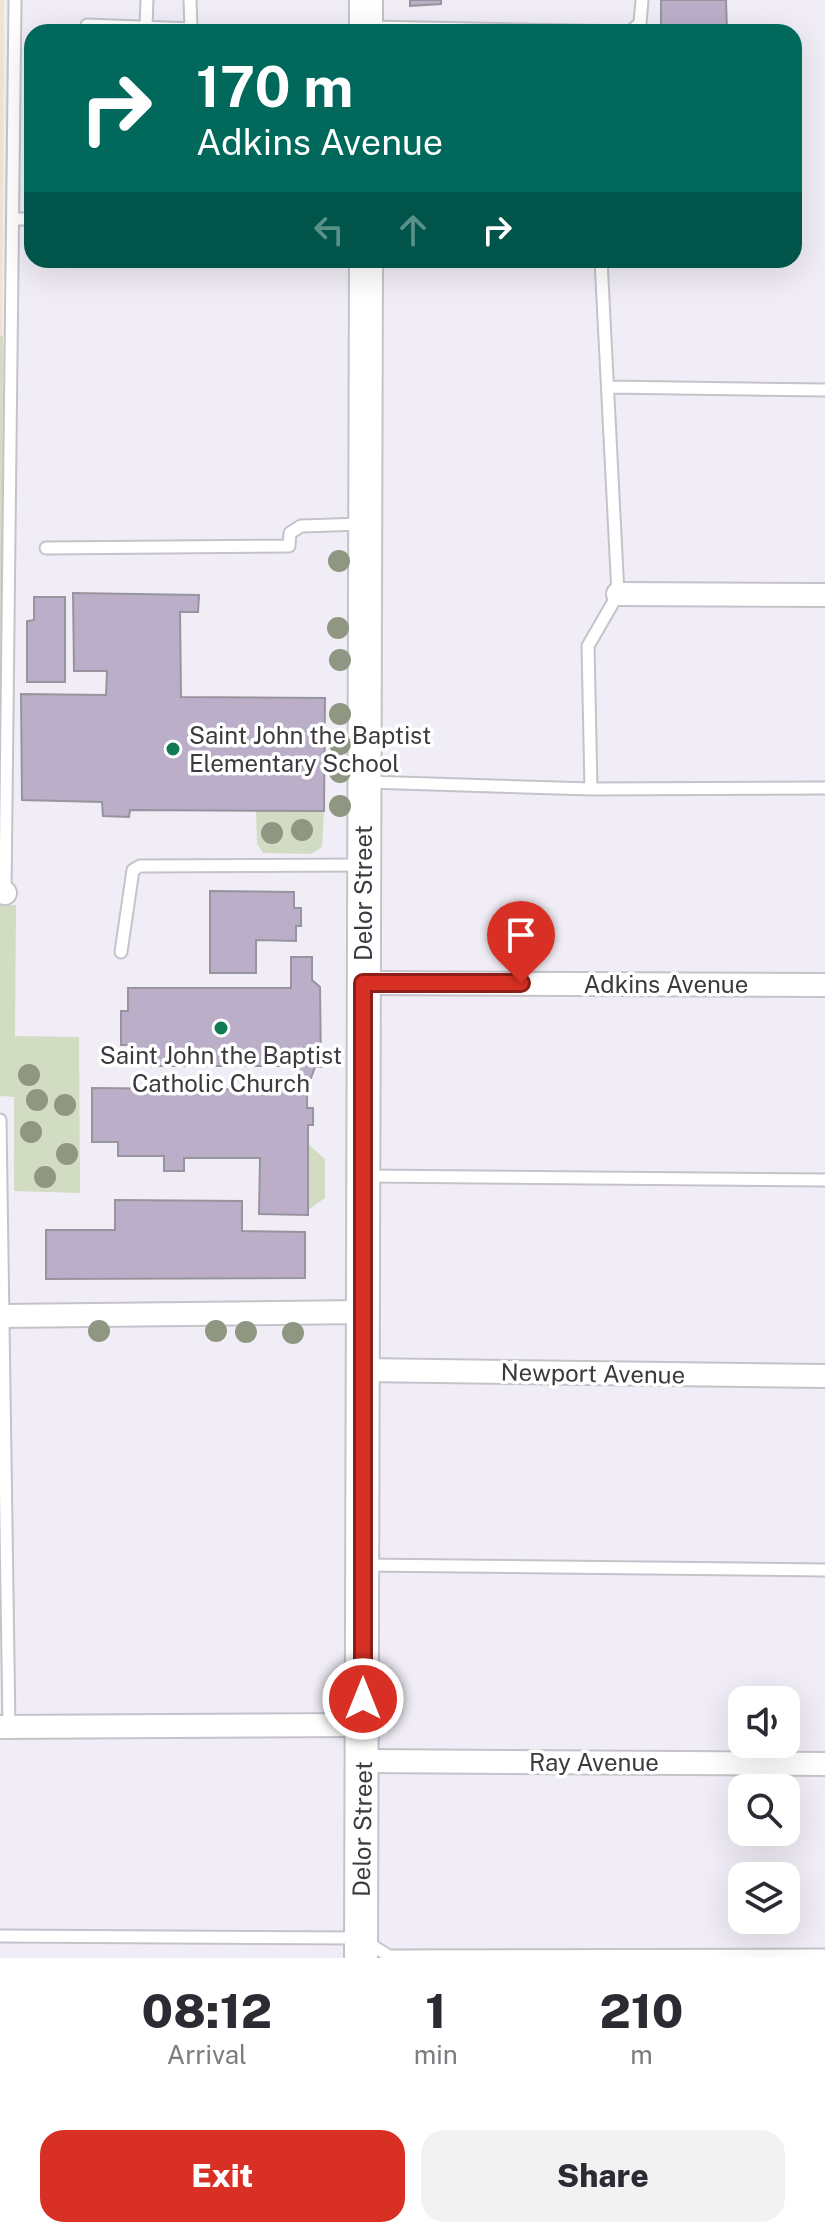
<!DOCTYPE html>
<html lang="en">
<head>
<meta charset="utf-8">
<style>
	:root { --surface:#fff; --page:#f2f2f3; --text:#2b2b33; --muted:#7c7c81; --accent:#d93025 }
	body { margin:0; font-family:"Public Sans",sans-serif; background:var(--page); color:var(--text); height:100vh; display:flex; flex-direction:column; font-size:30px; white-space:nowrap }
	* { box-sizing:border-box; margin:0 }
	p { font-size:26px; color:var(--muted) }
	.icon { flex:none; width:44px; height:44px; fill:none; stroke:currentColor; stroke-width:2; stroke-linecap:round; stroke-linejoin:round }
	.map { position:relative; height:1958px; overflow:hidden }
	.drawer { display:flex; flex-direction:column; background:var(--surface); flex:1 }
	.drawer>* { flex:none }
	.guide { position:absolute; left:24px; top:24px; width:778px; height:244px; border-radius:24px; box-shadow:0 8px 32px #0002; background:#00695c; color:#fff; overflow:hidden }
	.fabs { position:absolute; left:728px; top:1686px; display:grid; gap:16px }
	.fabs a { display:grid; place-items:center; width:72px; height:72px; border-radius:16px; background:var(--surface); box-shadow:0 8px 32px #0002; font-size:40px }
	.pin { position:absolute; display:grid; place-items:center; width:68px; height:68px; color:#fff; margin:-82px -34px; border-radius:50% 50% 50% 0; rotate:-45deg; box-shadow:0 0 8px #0007 }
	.pin .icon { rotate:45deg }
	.me { position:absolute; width:88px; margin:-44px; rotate:0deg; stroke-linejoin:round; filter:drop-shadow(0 0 6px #0008) }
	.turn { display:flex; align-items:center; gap:28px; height:168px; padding:0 40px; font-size:36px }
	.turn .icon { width:104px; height:104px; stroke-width:2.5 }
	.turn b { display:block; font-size:56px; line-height:68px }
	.lanes { display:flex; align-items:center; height:76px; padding:0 40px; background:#0003; justify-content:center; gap:40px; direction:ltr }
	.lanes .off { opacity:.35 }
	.eta { display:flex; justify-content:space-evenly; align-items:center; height:136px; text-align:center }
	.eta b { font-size:48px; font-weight:800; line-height:56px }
	.button { display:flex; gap:16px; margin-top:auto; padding:16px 40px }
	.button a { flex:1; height:92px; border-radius:24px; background:var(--accent); color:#fff; font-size:32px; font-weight:800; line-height:92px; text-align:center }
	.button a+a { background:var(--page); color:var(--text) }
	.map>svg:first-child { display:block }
</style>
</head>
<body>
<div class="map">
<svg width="825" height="1958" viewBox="0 0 825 1958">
	<rect width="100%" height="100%" fill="#f1edf6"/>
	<path fill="#f2e3d0" d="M0,0H4L0,677Z"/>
	<path fill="#d1dcc3" d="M0,336H3L2,677H0Z
		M256,811H324L322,847L311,854L263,853L257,844Z
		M0,905H16L15,1036L79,1037L80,1193L14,1191V1097L0,1096Z
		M308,1144L325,1159V1198L308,1210Z"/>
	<path fill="#baaec9" stroke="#98949d" stroke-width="2" d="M410,0H441V4L410,6Z
		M661,0H726L727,32H661Z
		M73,593L199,595L198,612H180L181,697L325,698L324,811L130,810L129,817L103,816L102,802L22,800L21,694L106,695L107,671H74Z
		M34,597H65V682H27V621L34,620Z
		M210,891L294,892V908H301V926H296V941L256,940V973H210Z
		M291,957H312V980L320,987L321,1067H315L311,1078H299L294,1066H128L129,1045H121V1011H128V988H291Z
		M92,1088L307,1090V1108H313V1125H308V1215L259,1214L260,1158H184V1171H164V1156H118V1142H92Z
		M115,1200L242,1201V1231L305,1232V1278L46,1279V1230H115Z"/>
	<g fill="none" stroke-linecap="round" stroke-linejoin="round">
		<defs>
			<path id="lane" d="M190,0L191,29
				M146,25L147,0
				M371,27L630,32L640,23L642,0
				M87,32V25L191,29V32
				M13,219H32
				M608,387L825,390
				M46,548L289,546L290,533L301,526L363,524
				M368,782L591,789L825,788
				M591,789L588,646L618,594L601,260
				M5,893L15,0
				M121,952L133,870L140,866L363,865
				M0,1120L9,1727
				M366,1176L825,1180
				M363,1565L825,1570
				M0,1936L360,1938L389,1956L825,1955"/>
			<path id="street" d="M618,594L825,595
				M0,892L5,893
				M363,983L825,985
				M0,1316L362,1312
				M362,1370L825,1376
				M0,1727L362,1725
				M363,1761L825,1764"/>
			<path id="secondary" d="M366,32V0
				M361,1958L366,260"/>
		</defs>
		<use href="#lane" stroke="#c5c2ca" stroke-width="15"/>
		<use href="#street" stroke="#c5c2ca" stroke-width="26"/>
		<use href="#secondary" stroke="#c5c2ca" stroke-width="36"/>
		<use href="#lane" stroke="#fff" stroke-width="11"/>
		<use href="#street" stroke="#fff" stroke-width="22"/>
		<use href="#secondary" stroke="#fff" stroke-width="32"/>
	</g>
	<g fill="#8f9681">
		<circle cx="339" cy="561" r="11"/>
		<circle cx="338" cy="628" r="11"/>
		<circle cx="340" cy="660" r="11"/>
		<circle cx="340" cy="714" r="11"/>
		<circle cx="340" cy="744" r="11"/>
		<circle cx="340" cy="772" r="11"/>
		<circle cx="340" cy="806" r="11"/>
		<circle cx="302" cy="830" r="11"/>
		<circle cx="272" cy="833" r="11"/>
		<circle cx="29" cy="1075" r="11"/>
		<circle cx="37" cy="1100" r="11"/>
		<circle cx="65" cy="1105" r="11"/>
		<circle cx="31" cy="1132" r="11"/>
		<circle cx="67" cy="1154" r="11"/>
		<circle cx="45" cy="1177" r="11"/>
		<circle cx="99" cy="1331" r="11"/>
		<circle cx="216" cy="1331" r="11"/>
		<circle cx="246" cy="1332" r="11"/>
		<circle cx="293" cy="1333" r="11"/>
	</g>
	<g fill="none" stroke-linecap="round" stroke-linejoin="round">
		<defs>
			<path id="route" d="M363,1699V983H521"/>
		</defs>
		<use href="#route" stroke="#8d1f18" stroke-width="20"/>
		<use href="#route" stroke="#d93025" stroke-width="14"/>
	</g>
	<g fill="#107a54" stroke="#fff" stroke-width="3">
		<circle cx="173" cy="749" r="8"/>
		<circle cx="221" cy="1028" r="8"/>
	</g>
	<g text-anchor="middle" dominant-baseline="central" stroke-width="7" stroke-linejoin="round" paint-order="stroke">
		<g font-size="24" fill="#3c3a3e" stroke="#fff" text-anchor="start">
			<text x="189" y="735">Saint John the Baptist<tspan x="189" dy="28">Elementary School</tspan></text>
			<text x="221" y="1055" text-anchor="middle">Saint John the Baptist<tspan x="221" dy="28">Catholic Church</tspan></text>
		</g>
		<g font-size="24" fill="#3c3a3e" stroke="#fff">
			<text transform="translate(363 893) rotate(-90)">Delor Street</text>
			<text x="666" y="984">Adkins Avenue</text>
			<text transform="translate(593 1373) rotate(1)">Newport Avenue</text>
			<text x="594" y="1762">Ray Avenue</text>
			<text transform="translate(362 1829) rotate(-89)">Delor Street</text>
		</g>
	</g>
</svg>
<div class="fabs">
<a><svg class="icon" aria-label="sound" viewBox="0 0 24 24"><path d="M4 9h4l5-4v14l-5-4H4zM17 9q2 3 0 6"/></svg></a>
<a><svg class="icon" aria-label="search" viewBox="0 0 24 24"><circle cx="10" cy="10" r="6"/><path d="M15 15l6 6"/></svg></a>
<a><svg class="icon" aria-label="layers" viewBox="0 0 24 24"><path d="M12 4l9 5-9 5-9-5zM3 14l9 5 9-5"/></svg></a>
</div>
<div class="pin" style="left:521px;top:983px;background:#d93025"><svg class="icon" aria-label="arrive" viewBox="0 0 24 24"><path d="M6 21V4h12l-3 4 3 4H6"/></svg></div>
<svg class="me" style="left:363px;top:1699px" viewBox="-20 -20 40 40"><circle r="17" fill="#d93025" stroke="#fff" stroke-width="3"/><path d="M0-11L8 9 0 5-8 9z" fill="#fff"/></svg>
<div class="guide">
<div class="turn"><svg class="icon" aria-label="right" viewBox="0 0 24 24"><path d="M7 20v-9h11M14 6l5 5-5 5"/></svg><div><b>170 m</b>Adkins Avenue</div></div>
<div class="lanes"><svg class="icon off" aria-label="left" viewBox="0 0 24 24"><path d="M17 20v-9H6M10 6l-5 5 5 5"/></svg><svg class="icon off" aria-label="ahead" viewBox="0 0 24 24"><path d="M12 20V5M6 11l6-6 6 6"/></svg><svg class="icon" aria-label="right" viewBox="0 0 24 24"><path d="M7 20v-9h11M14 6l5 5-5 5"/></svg></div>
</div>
</div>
<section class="drawer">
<div class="eta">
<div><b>08:12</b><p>Arrival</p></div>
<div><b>1</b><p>min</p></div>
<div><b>210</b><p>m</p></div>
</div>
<div class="button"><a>Exit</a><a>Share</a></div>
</section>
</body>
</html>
